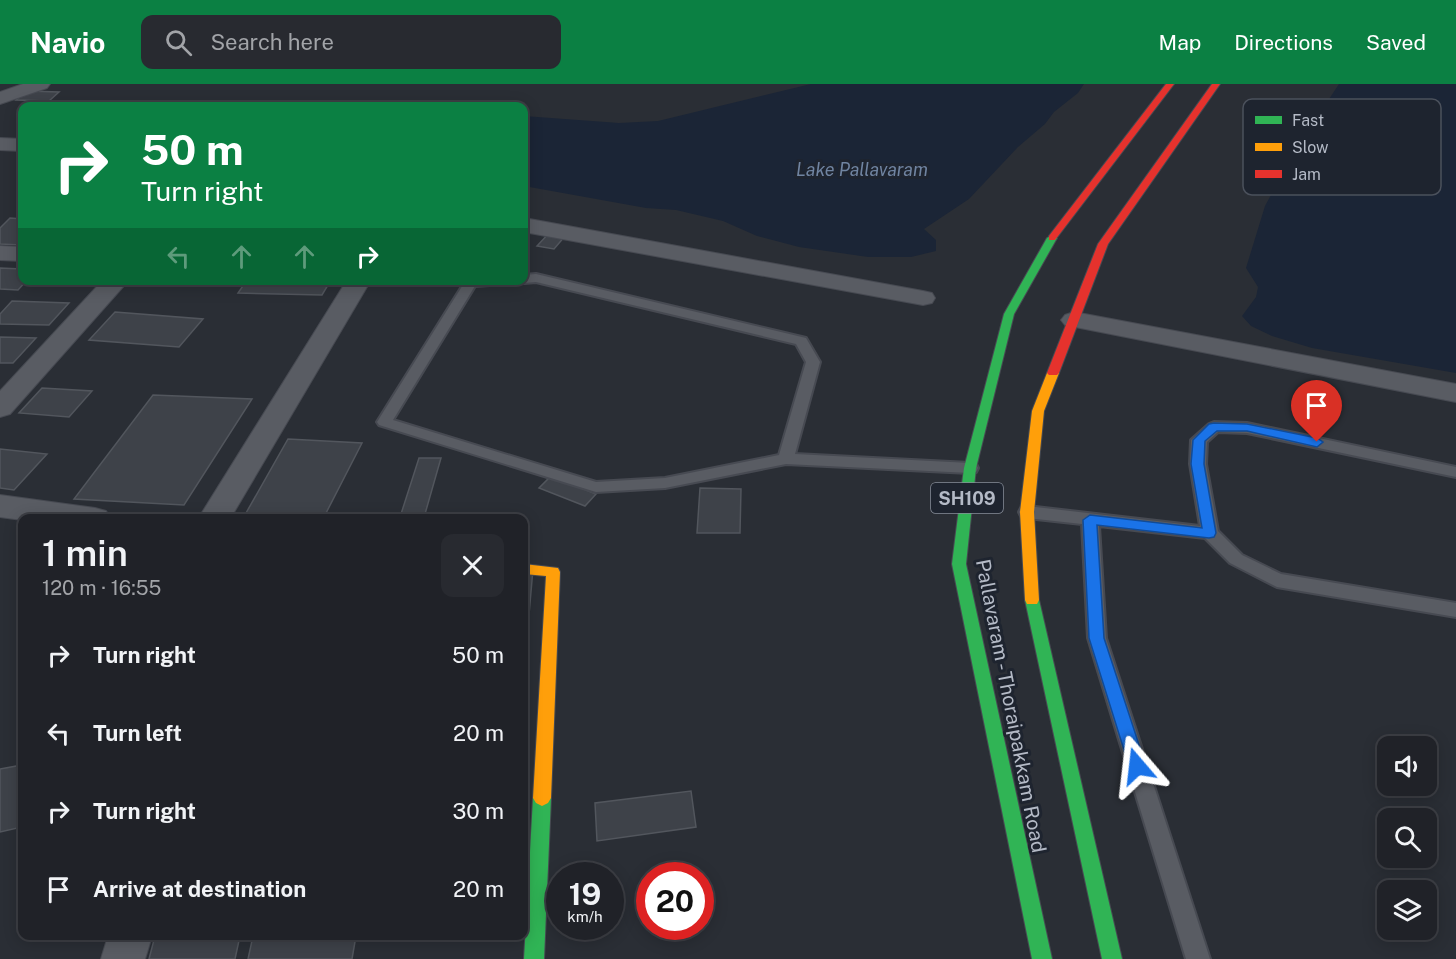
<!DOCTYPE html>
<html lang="en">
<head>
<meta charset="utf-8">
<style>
	:root { --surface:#202228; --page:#282a30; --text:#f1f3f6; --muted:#a2a4a8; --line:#3d3f45; --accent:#0b8043 }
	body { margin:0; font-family:"Public Sans",sans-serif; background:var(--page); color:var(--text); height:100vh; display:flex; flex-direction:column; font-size:22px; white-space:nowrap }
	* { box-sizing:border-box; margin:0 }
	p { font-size:20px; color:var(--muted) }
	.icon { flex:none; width:33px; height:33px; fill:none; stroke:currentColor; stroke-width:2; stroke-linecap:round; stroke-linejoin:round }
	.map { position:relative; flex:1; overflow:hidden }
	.sheet { position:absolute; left:18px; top:430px; width:510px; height:426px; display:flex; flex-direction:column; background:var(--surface); border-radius:12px; box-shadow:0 3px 15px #0003,0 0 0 2px var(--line) }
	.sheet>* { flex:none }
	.hud { position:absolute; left:18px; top:18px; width:510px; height:183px; border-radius:12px; box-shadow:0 3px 15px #0003,0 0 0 2px var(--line); background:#0b8043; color:#fff; overflow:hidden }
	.buttons { position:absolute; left:1377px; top:652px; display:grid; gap:12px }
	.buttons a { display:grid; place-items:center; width:60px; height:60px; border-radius:12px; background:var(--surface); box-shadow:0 3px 15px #0003,0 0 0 2px var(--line); font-size:30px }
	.speed { position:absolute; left:546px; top:778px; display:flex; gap:12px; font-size:30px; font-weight:700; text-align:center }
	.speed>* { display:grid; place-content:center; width:78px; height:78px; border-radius:50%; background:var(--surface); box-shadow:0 3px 15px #0003,0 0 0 2px var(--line); line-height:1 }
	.speed small { font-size:15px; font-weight:400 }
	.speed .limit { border:9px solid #d22; background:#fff; color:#111 }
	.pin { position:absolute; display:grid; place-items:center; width:51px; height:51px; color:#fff; margin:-62px -26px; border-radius:50% 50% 50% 0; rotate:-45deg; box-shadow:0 0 6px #0007 }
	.pin .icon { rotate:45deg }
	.me { position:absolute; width:66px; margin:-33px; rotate:343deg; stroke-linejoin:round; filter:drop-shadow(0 0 4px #0008) }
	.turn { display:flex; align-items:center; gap:21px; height:126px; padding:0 24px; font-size:27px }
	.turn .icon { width:78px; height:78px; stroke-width:2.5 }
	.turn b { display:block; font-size:42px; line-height:51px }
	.lanes { display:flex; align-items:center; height:57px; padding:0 24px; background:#0003; justify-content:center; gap:30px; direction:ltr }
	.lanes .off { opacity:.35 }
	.round { display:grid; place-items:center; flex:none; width:63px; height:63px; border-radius:12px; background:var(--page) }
	.overview { display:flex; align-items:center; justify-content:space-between; height:102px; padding:0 24px }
	h1 { font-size:36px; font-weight:600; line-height:45px }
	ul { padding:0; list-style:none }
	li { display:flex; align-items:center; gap:18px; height:78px; padding:0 24px }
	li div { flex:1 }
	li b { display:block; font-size:22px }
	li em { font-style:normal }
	header { display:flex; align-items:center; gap:36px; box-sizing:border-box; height:84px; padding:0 30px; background:var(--accent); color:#fff }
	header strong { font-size:28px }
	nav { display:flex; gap:33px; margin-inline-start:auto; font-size:21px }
	.search { width:420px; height:54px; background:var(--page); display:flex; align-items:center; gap:15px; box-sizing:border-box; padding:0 21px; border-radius:12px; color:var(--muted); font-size:22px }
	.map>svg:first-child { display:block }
</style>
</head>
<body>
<header>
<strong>Navio</strong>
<div class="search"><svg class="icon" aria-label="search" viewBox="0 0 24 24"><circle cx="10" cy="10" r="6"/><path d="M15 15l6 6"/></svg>Search here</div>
<nav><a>Map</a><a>Directions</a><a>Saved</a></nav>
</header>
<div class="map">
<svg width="1456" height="875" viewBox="0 0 1456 875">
	<rect width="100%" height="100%" fill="#2a2e35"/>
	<path fill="#1b2536" d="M811,0H1084L1078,9L1054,28L1045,40L1018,63L969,115L924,145L936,156V167L911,173H868L799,163L757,152L723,137L676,126L646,124L524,102V32L619,39L658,37Z
		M1339,0H1456V289L1312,264L1272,252L1251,242L1242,232L1256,213L1258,203L1246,184L1265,122L1294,68Z"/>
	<path fill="#3e4249" stroke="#52565d" stroke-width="1.5" d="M26,7L59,8L49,17L16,16Z
		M10,134L22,135V161L0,160V144Z
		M550,148L566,151L554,165L537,162Z
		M0,184L22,185V196H27L18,206L0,205Z
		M247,196H331L322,211L238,209Z
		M12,217L69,219L49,241L0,240V230Z
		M115,228L203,235L179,263L89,256Z
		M0,253L36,254L13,279H0Z
		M42,304L92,307L69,333L19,329Z
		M153,311L252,315L184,421L74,415Z
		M288,355L362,359L324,433L246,429Z
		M0,365L47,370L14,406L0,404Z
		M419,374H441L425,430H401Z
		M551,392L596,410L585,422L539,404Z
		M700,404L741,405L740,449H697Z
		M524,485H533L528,542H524Z
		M22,681V743L0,748V685Z
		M691,707L696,743L597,757L595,719Z
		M155,852H240L235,875H149Z
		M253,852H356L352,875H248Z"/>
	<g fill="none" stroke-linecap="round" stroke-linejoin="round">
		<defs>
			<path id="lane" d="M536,190L806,254L820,278L795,370L970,379L976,380L978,384L976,388L970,389L786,380L665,404L596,408L379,341L377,338L466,196H510L504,200L475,202L393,336L596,398L665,394L779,371L806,278L796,260L536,198L524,199L519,196H524V191Z
				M1214,338L1247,339L1456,383V393L1247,349L1218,348L1207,358L1206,380L1218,447L1242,471L1281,490L1456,519V533L1277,503L1230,479L1205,454L1099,442L1106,554L1210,875H1186L1088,554L1082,440L1027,434L1021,432L1019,428L1021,424L1027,422L1200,442L1190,380L1191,356L1209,340Z"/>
			<path id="street" d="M23,0H50L47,4L0,20V8Z
				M0,54L22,55V67L0,66Z
				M524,134L923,207L932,209L935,214L932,219L923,221L524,148Z
				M0,162L22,163V177L0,176Z
				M103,196H129L10,330L0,333V307Z
				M347,196H371L230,435H198Z
				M1074,228L1456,300V318L1065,241L1061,236L1065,231Z
				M0,411L95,424L106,427L111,435L22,436L0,433Z
				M108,852H152L145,875H101Z"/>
			<path id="fast" d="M1052,151L1057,154L1014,230L976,384L966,480L1052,875H1032L952,480L964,384L1004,230L1047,154Z
				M1032,510L1037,512L1039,516L1122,875H1102L1025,516L1027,512Z
				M542,706L548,709L551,714L544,875H524L533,714L536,709Z"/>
			<path id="slow" d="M1053,286L1059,289L1044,327L1034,428L1039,516L1037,520H1027L1025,516L1020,428L1032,327L1047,289Z
				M524,480L558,484L560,488L551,714L548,719L542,722L536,719L533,714L546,492L524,490Z"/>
			<path id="jam" d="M1166,0H1174L1055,156H1049V152Z
				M1212,0H1220L1108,160L1059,289L1057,291H1049L1047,289L1098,160Z"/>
		</defs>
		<use href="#lane" stroke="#474a52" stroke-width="4"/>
		<use href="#street" stroke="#474a52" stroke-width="2"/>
		<use href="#fast" stroke="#474a52" stroke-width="2"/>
		<use href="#slow" stroke="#474a52" stroke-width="2"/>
		<use href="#jam" stroke="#474a52" stroke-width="2"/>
		<use href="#lane" fill="#595c63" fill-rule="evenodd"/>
		<use href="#street" fill="#595c63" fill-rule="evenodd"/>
		<use href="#fast" fill="#30b455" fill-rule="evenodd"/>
		<use href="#slow" fill="#ff9f0a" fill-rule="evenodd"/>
		<use href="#jam" fill="#e5322d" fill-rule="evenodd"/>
	</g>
	<path fill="#1a73e8" stroke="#114b97" stroke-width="1.5" d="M1214,339L1247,340L1317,354L1323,358L1317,363L1247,347H1217L1205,357L1204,380L1216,449L1214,453L1209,454L1097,441L1104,554L1146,682L1143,688L1137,690L1131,688L1129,682L1089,554L1083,436L1090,431L1202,444L1191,380L1193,356L1209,340Z"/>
	<g text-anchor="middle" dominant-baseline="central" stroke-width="6" stroke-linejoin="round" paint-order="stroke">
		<g font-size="18" font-style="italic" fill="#7084a1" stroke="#1e242f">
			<text x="862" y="85">Lake Pallavaram</text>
		</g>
		<rect fill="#1e242f" stroke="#878d99" stroke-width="1.5" x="931" y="399" width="72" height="30" rx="4.5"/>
		<g font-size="18" font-weight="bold" fill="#b4bac6">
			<text x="967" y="414">SH109</text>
		</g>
		<g font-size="20" fill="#b4bac6" stroke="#1e242f">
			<text transform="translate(1011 622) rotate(79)">Pallavaram - Thoraipakkam Road</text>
		</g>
	</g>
	<rect x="1243" y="15" width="198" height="96" rx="9" fill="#1e242f" stroke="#4b515c" stroke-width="1.5"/>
	<rect x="1255" y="32" width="27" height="8" fill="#30b455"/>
	<rect x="1255" y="59" width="27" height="8" fill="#ff9f0a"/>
	<rect x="1255" y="86" width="27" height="8" fill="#e5322d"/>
	<g font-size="16" fill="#b4bac6">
		<text x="1292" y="42">Fast</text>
		<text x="1292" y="69">Slow</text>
		<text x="1292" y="96">Jam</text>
	</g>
</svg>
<div class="buttons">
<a><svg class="icon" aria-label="sound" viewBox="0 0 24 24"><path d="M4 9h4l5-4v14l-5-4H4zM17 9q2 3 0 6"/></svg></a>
<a><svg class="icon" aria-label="search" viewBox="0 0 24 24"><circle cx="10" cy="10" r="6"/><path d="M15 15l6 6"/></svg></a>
<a><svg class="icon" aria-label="layers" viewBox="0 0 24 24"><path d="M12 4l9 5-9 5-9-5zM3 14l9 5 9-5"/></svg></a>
</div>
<div class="speed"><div>19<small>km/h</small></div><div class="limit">20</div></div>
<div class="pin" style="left:1317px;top:358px;background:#d93025"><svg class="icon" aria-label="arrive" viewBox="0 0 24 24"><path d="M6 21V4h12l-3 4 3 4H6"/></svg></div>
<svg class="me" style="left:1137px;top:682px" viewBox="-20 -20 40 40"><path d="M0-17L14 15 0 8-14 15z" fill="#1a73e8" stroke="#fff" stroke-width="4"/></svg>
<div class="hud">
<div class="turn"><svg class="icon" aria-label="right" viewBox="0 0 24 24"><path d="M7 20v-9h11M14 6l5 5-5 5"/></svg><div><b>50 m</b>Turn right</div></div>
<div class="lanes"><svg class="icon off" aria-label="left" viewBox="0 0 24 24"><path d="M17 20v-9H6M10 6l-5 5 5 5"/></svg><svg class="icon off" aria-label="ahead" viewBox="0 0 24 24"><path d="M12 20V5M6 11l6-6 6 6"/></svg><svg class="icon off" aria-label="ahead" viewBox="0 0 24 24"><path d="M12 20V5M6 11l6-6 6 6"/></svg><svg class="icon" aria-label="right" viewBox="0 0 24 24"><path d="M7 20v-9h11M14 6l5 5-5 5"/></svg></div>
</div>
<section class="sheet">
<div class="overview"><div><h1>1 min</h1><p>120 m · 16:55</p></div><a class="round"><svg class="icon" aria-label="close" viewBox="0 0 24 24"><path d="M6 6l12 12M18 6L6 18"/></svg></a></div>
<ul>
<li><svg class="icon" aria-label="right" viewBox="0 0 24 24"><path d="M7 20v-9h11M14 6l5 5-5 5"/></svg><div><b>Turn right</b></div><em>50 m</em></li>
<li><svg class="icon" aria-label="left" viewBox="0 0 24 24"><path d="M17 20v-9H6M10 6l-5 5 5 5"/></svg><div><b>Turn left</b></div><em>20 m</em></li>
<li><svg class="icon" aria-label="right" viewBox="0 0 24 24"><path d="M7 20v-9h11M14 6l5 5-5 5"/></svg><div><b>Turn right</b></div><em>30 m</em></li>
<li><svg class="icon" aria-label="arrive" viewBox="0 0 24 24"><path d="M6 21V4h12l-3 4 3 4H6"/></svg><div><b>Arrive at destination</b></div><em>20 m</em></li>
</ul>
</section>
</div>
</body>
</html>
